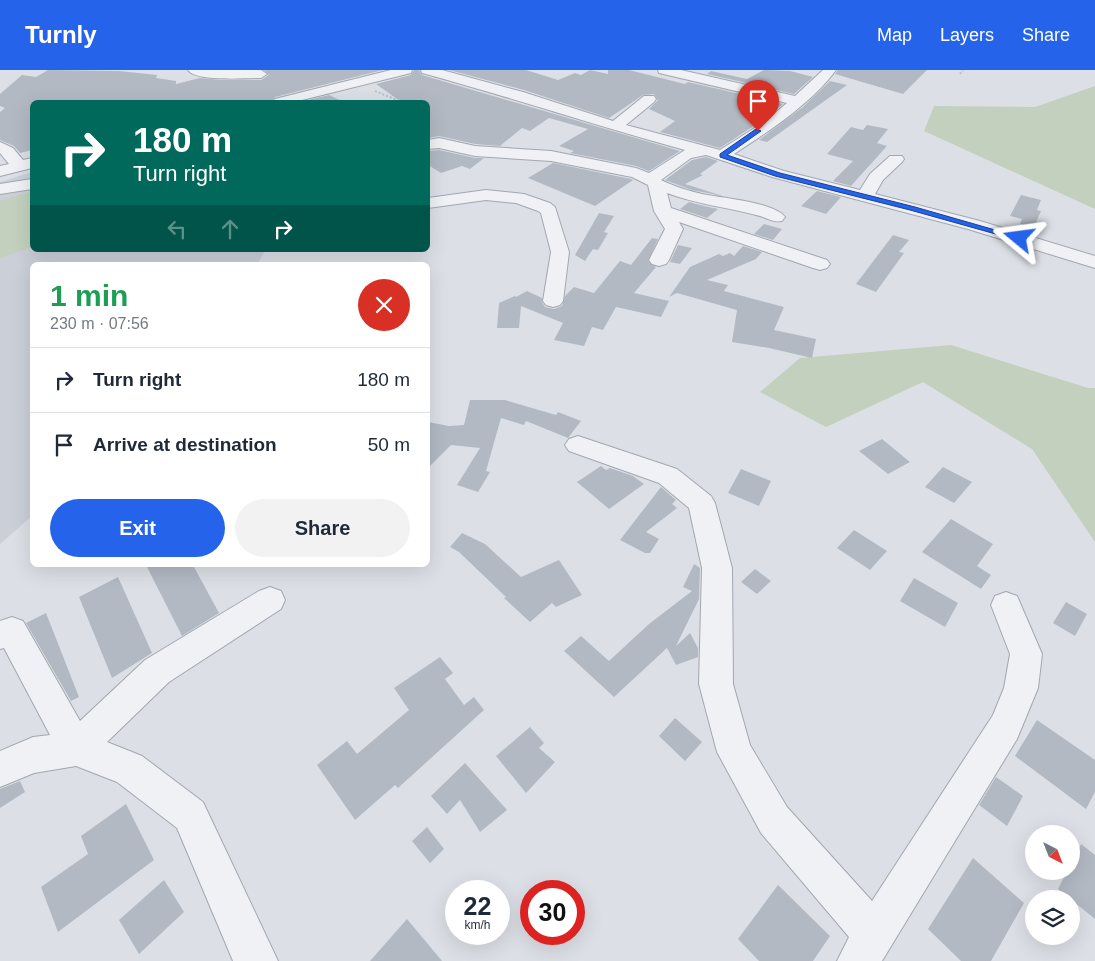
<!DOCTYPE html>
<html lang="en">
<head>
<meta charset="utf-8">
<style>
	:root { --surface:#fff; --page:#f2f2f3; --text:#1f2937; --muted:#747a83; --line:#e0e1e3; --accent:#2563eb }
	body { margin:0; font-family:Arial,sans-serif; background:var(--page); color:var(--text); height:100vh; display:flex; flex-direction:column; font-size:19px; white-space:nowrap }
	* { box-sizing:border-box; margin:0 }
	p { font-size:16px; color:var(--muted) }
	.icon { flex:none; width:28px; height:28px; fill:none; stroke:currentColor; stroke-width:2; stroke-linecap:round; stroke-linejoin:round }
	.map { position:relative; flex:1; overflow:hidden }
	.panel { position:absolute; left:30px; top:192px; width:400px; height:305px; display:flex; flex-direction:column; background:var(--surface); border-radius:8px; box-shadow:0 5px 20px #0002 }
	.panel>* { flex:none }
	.guide { position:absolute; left:30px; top:30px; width:400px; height:152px; border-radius:8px; box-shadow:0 5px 20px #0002; background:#00695c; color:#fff; overflow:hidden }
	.needle { width:32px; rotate:138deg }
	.tools { position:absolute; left:1025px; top:755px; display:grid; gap:10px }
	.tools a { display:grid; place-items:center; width:55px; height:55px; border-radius:50%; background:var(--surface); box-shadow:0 5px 20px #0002; font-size:25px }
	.speed { position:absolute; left:445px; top:810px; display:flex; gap:10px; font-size:25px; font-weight:700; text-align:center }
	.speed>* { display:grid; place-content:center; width:65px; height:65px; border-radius:50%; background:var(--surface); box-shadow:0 5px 20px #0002; line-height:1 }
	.speed small { font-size:12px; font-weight:400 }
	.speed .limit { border:8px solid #d22; background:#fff; color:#111 }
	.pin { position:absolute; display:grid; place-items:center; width:42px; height:42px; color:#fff; margin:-51px -21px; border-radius:50% 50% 50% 0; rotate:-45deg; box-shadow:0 0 5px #0007 }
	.pin .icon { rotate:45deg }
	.me { position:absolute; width:55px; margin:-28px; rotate:286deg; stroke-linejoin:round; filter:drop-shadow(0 0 4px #0008) }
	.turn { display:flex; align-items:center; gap:18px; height:105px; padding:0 20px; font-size:22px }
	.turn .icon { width:65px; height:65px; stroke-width:2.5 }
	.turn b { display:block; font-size:35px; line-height:42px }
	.lanes { display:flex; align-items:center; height:48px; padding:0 20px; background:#0003; justify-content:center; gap:25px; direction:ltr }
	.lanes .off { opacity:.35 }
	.round { display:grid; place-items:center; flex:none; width:52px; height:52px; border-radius:26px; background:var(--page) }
	.summary { display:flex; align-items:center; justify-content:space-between; height:85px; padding:0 20px }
	h1 { font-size:30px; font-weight:700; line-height:38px; color:#1e9e55 }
	.button { display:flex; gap:10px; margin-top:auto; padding:10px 20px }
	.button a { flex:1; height:58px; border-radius:30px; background:var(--accent); color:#fff; font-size:20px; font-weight:700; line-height:58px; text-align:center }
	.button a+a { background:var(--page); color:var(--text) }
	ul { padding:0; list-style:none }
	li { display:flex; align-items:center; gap:15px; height:65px; padding:0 20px; border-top:1px solid var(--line) }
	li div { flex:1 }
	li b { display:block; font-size:19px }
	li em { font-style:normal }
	header { display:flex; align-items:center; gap:30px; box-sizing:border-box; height:70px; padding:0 25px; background:var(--accent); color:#fff }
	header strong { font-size:24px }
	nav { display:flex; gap:28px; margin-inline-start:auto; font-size:18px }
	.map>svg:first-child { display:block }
</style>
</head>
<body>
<header>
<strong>Turnly</strong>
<nav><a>Map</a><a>Layers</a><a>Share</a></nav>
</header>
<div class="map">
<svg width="1095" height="891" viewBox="0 0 1095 891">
	<rect width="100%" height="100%" fill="#dce0e6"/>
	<path fill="#cacfd8" d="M32,102V180H265L257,195H32V446L0,474V112Z"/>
	<path fill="#c2d0bd" d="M1095,16V139L924,61L934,36L1035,37Z
		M32,121V177L0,188V131Z
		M951,275L1088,318H1095V472L1032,379L923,312L826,357L760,322L800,288Z"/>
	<path fill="#b3b9c3" d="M48,0L119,1L157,5L156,8L176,11V14L200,8L222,10H261L269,5L264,0H383L275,27L271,32H32V80L20,83L14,76L0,70V42L5,38L0,36V24L22,5L36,7Z
		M414,0H419L422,5L680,81L649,101L636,96L570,83L574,81L559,76L588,59L549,48L530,61L522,58L500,76L475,74L439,66L428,68V32H406L397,29L376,14L411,5Z
		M449,0H526L558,10L575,3L581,5L590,0L608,4V0H629L685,14L688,12L783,34L763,50L720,78L660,62L675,51L649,39L658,30L654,24L643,25L609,48L524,20Z
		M764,0L790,1L813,7L794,24L707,4L711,1L747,9Z
		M838,0H927L903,24L835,4Z
		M830,11L847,15L767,72L759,70L803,37Z
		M329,25L344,32H300Z
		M867,55L888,59L877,73L887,76L851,116L833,111L853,91L827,84L851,57L863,60Z
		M439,80L475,88H484L470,99L462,96L441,103L428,95V81Z
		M706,87L718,91L700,104L703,105L685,114L723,126L692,120L665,110L692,90Z
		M553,93L631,109L633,110L595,136L528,108Z
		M817,121L841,127L826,144L801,136Z
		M1021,125L1041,130L1037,140L1041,141L1034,157L1020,154L1022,149L1010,146Z
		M689,132L700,135L718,139L707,148L680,139Z
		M599,143L614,146L604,162L608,163L598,180L593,179L585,191L575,185Z
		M764,154L782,159L773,170L754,164Z
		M893,165L909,170L899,182L904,183L876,222L856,214Z
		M652,168L658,169L648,191L656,197L634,223L669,231L661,247L616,237L603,260L592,257L584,276L554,270L563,253L521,236L519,258H497L499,233L515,226L516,227L527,221L542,228V232L545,237L554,239L562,236L565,226L574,217L594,223L620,191L631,195Z
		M678,175L692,178L680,194L670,192Z
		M743,176L762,182L756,189L707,210L728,215L724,221L784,237L774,260L816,269L812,288L769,278L732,272L737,240L677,223L669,227L690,197L719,184L723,186L730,183L734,186Z
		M470,330H505L556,345L558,342L581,351L568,368L526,351L524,355L501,348L486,401L490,402L478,422L457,415L480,378L451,375L428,398V352L449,356L464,355Z
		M882,369L910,392L888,404L859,381Z
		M601,396L606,400L610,398L633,406L644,414L609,439L577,412Z
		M943,397L972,412L954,433L925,417Z
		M741,399L771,411L759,436L728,423Z
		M661,417L676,430L672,434L677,438L646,462L659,469L650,483H645L620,470Z
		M951,449L993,474L977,496L991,505L981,519L922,482Z
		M854,460L887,481L870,500L837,478Z
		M462,463L485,474L521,507L559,490L582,525L556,537L552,533L530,552L504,528L506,527L459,482L450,477Z
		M694,494L700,498L699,529L676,576L690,563L698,578V587L676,595L667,578L614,627L564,581L581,566L609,591L649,554L692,521L683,517Z
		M146,495H193L219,543L182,566Z
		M755,499L771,511L757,524L741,512Z
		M118,507L152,583L112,608L79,527Z
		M914,508L958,533L945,557L900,531Z
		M1066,532L1087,544L1075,566L1053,553Z
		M46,543L79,627L71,631L26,553Z
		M440,587L453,603L445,609L464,635L474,627L484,640L398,718L395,715L355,750L317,695L347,671L357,684L409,640L394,618Z
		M675,648L702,672L685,691L659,666Z
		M1037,650L1095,690V722L1086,739L1015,686Z
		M530,657L544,673L539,678L555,692L526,723L496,686Z
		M465,693L507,740L480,762L460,730L447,744L431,726Z
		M996,707L1023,726L1007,756L979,735Z
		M20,711L25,722L0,738V719Z
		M126,734L154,790L58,862L41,817L88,784L81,766Z
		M427,757L444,779L430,793L412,771Z
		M1081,774L1095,785V849L1058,819L1067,801H1071V794Z
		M973,788L1024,833L991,891H961L928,859Z
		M164,810L184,842L139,884L119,850Z
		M778,815L830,866L813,891H759L738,869Z
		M407,849L442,891H370Z"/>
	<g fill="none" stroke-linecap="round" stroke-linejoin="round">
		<defs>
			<path id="minor" d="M188,0H261L267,4L261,8C246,8 196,12 188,0Z
				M391,0H412L411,3L294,32H273L275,29Z
				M421,0H442L523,22L613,51L644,26H654L656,29L654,32L626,55L720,80L764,52L787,33L659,3L658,0H681L795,26L823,0H836C812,33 768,62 734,84L784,101L860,120L870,104L890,86H902L904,89L902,92L883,110L875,124L980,151L1095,186V198L968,159L772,107L706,85L691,88L661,110C673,116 689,121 702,124C721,128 774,132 785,147L782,151C772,153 766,147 756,145C726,137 696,134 667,123L671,138L827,190L830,194L827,198L820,200L813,198L679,152L683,159L669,190L666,194L659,196L652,194L649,190L665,159L654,141L648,115L632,107L551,91L475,86L439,78L428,79V70L439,68L475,76L551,81L636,98L649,103L685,80C597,56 510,27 422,3Z
				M0,72L13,78L23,90L32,88V98L0,106V96L9,94L0,83Z
				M32,109V119L0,124V114Z
				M486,120L524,124L550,133L555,137L569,182L563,231L560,235L553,237L546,235L543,231L551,182L541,143L538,141L516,133L486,130L428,138V128Z
				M578,366L677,399L711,426L715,433L732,498L733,614L750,675L787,737L872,831L993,645L1004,618L1010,584L991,535L995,526L1006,522L1017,526L1042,584L1038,618L1017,669L882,891H837L849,867L761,763L717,682L699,614L702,498L689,438L659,413L569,381L565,375L569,369Z
				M270,517L281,521L285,530L281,539L169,612L107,672L142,686L203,732L278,891H233L177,758L117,712L76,696L34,703L0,717V681L33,667L50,665L4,578L0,579V551L12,547L23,551L80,651L145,590L259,521Z"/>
		</defs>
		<use href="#minor" stroke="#a2a7b0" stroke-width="2"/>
		<path stroke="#bbbec5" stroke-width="2" stroke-dasharray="2 2" stroke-linecap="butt" d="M960,4L963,0
			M375,21L402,32"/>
		<use href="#minor" fill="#eff1f5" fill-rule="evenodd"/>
	</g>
	<path fill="#2563eb" stroke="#184099" d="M756,59L761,61L727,85L780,103L915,137L1023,168L1017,170L910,140L775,106L720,87V84Z"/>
</svg>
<div class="tools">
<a><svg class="needle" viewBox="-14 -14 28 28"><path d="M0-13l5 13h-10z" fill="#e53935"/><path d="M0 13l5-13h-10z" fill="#747a83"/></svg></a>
<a><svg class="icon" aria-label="layers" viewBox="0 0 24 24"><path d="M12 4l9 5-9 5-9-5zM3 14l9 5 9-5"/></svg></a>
</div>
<div class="speed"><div>22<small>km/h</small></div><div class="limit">30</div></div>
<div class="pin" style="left:758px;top:61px;background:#d93025"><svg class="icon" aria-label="arrive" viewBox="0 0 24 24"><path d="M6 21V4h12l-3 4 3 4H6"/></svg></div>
<svg class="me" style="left:1019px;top:168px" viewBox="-20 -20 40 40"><path d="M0-17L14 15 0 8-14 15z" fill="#2563eb" stroke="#fff" stroke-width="4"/></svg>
<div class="guide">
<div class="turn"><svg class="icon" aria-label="right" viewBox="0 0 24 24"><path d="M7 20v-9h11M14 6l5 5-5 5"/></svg><div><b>180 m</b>Turn right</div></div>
<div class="lanes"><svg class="icon off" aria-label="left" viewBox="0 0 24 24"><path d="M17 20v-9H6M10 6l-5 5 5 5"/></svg><svg class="icon off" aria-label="ahead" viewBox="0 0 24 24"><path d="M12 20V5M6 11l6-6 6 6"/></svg><svg class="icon" aria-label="right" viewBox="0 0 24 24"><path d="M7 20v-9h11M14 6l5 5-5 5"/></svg></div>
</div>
<section class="panel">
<div class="summary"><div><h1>1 min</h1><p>230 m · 07:56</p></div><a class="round" style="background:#d93025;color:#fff"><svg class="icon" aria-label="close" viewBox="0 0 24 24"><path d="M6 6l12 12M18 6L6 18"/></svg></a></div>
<ul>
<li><svg class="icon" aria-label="right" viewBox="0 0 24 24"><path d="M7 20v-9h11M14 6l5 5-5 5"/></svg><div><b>Turn right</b></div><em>180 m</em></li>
<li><svg class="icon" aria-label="arrive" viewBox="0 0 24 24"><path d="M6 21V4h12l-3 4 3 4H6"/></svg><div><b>Arrive at destination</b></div><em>50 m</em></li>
</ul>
<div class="button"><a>Exit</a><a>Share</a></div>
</section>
</div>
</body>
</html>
